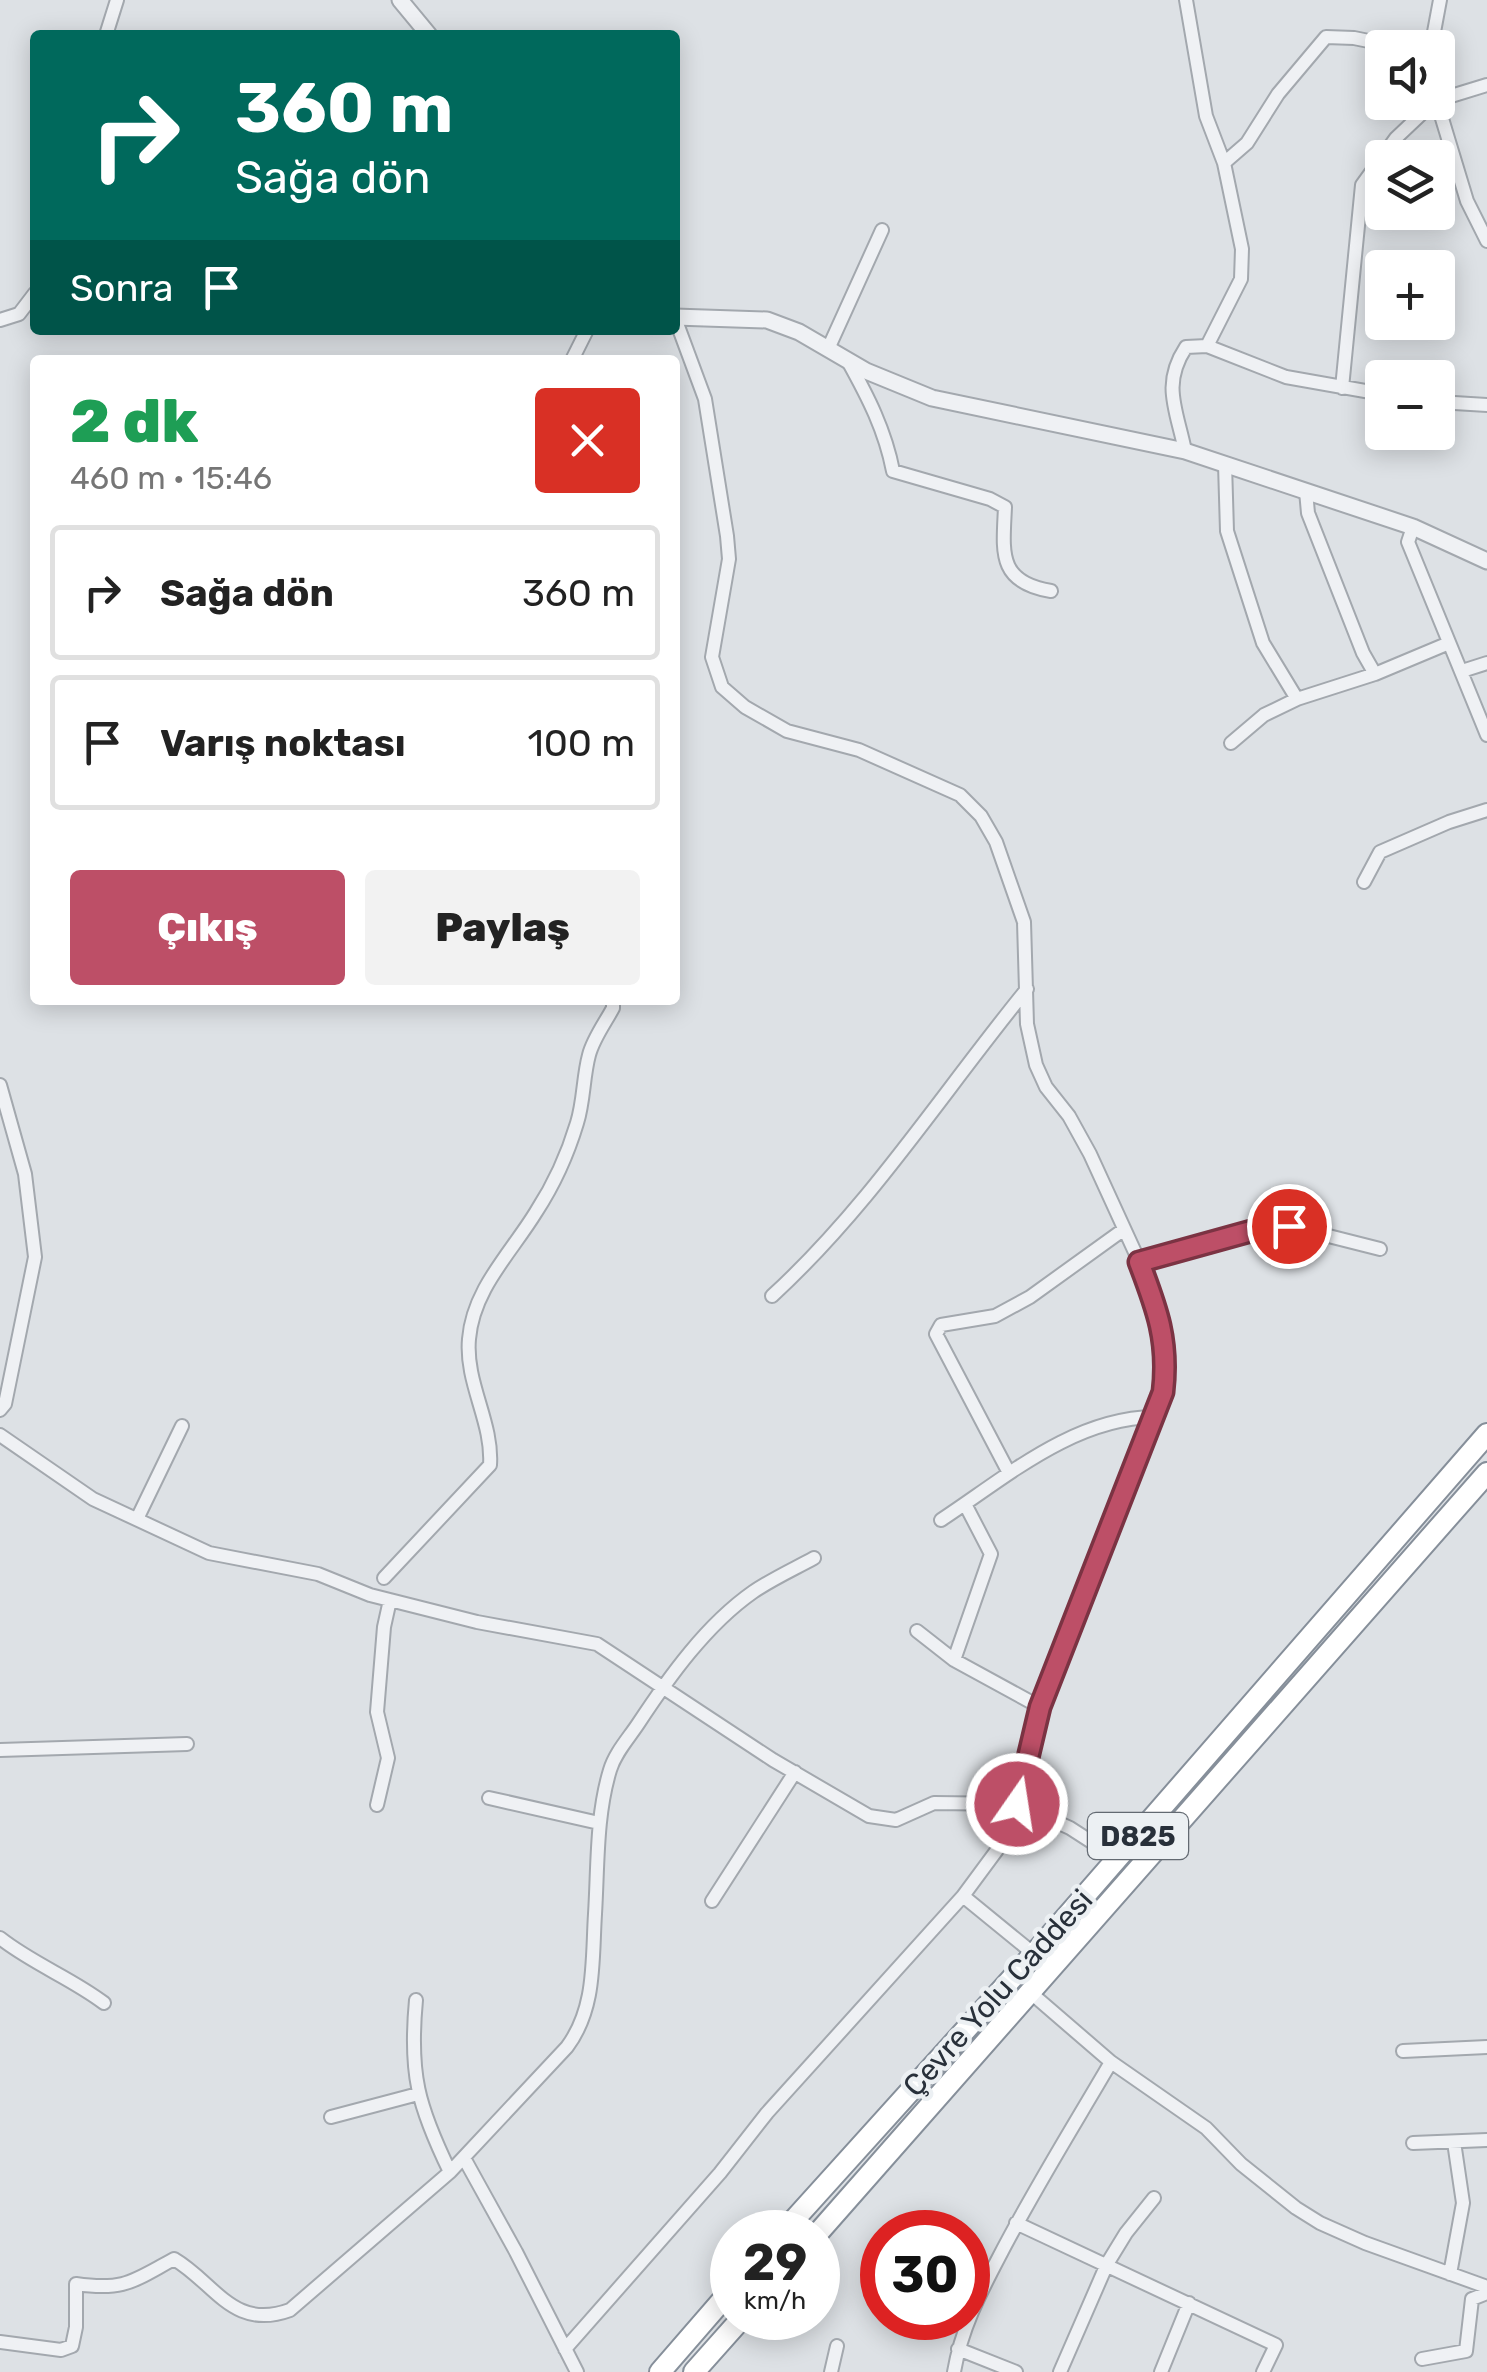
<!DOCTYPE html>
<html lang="tr">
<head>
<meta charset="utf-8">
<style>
	:root { --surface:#fff; --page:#f2f2f2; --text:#222; --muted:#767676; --line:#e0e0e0; --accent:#bd4f67 }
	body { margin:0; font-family:Rubik,sans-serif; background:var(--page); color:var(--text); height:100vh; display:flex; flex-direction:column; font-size:38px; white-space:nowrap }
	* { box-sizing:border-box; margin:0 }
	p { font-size:32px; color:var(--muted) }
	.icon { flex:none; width:55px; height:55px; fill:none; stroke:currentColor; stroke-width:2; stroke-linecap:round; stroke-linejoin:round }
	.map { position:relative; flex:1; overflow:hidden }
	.panel { position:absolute; left:30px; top:355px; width:650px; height:650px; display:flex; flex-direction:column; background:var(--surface); border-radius:10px; box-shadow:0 5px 25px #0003 }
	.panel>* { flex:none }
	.top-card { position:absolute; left:30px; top:30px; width:650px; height:305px; border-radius:10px; box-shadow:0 5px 25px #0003; background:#00695c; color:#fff; overflow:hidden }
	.fabs { position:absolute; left:1365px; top:30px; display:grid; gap:20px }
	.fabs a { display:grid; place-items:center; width:90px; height:90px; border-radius:10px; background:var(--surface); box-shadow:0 5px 25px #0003; font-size:50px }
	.speed { position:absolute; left:710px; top:2210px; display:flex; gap:20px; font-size:50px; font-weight:700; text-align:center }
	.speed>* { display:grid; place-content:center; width:130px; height:130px; border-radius:50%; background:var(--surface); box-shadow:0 5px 25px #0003; line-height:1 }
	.speed small { font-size:25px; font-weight:400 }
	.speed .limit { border:15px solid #d22; background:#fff; color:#111 }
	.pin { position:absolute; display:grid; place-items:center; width:85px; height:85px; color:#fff; margin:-42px; border:5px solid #fff; border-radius:50%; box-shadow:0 2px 10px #0007 }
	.me { position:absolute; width:110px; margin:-55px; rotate:13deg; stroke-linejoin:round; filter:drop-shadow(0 0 8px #0008) }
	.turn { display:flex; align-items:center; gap:35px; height:210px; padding:0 40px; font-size:45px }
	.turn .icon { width:130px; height:130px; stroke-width:2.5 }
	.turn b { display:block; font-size:70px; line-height:85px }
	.then { display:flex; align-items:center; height:95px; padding:0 40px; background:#0003; gap:20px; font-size:38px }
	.round { display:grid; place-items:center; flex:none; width:105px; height:105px; border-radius:10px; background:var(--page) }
	.headline { display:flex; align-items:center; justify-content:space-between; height:170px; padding:0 40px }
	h1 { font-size:60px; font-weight:800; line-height:75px; color:#1e9e55 }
	.action { display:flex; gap:20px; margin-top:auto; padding:20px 40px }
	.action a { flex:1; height:115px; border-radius:10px; background:var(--accent); color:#fff; font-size:40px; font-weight:800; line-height:115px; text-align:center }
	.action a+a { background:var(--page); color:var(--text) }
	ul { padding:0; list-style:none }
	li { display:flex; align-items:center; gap:30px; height:135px; margin:0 20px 15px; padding:0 20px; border:5px solid var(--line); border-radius:10px }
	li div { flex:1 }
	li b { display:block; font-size:38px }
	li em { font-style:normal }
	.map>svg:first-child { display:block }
</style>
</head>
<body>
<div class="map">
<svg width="1487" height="2372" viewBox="0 0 1487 2372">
	<rect width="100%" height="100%" fill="#dde1e5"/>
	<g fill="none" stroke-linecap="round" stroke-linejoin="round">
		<defs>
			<path id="minor" d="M106,35L117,0
				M1431,48L1440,0
				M1438,100L1487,85
				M1437,102L1467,201L1487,241
				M1224,163L1247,143L1278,94L1326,37L1354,38L1403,48
				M675,318L705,399L727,536L729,559L712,657L722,687L745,707L787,731L859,750L960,795L981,816L996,842L1024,922L1027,1024L1036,1065L1046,1087L1069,1116L1090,1154L1139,1261L1161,1321L1167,1360L1163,1392L1040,1707L1017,1804L997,1850L963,1896L1034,1954
				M0,320L19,314L35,293
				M1207,346L1286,377L1382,394
				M828,349L882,230
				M572,360L587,330
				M848,361C868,397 885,430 893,471L990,499L1005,507C1003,552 997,582 1051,591
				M1342,388L1362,185L1396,138L1434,102
				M1438,402L1487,405
				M1185,451C1177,410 1161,385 1186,347L1207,346L1241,279L1242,249L1224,163L1206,116L1186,0
				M1225,464L1227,531L1263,643L1297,699
				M1306,491L1308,513L1363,653L1375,674
				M1413,527L1408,542L1487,735
				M1462,671L1487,663
				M1231,743L1264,715L1297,699L1375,674L1449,643
				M1364,882L1380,852L1449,822L1487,810
				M0,1085L25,1174L35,1257L5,1404L0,1410
				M1139,1261L1262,1228L1289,1226L1380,1249
				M772,1296C871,1205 942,1093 1027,989
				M0,1435L93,1499L209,1553L318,1574L370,1595L477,1622L597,1644L773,1760L869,1816L896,1820L934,1803L1017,1804L1070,1828L1118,1859
				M1008,1471L936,1334L941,1325L995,1316L1030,1297L1123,1230
				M137,1519L182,1426
				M941,1520C1005,1478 1073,1418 1154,1417
				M384,1578L490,1465C493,1422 465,1383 469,1339C473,1289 511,1253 536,1212C553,1186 568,1153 577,1123C584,1101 583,1077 589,1055C593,1039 605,1023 613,1008V1000
				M917,1631L954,1660L1040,1707
				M954,1660L991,1554L965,1504
				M0,1750L187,1744
				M489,1798L599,1823
				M377,1805L388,1758L377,1712L384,1627L390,1600
				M712,1901L795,1772
				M0,1938C33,1964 71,1978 104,2003
				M1031,1993L1111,2062L1206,2128L1241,2164L1296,2208L1320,2223L1365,2243L1487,2287
				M416,2000C409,2074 418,2106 450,2172
				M1403,2051L1487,2047
				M331,2117L418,2094
				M1413,2143L1487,2140
				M464,2158L516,2252L577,2372
				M1016,2223L1276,2345L1263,2372
				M1450,2274L1463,2203L1454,2142
				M0,2342L61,2350L72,2346L76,2327V2284C125,2291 133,2281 174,2259C215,2283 233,2331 290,2310L450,2172L567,2047C596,2008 592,1961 595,1914C598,1866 596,1816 610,1770C615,1753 628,1739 638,1724C669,1677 706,1625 753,1592C772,1579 794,1569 814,1558
				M565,2349L720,2173L767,2113L963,1896
				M958,2349L1016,2372
				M1422,2359L1466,2351L1472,2299L1487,2293
				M831,2372L837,2346
				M954,2372C961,2330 979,2295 999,2257C1033,2191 1073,2127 1111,2062
				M1060,2372L1107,2264L1126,2233L1154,2198
				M1161,2372L1189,2303"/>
			<path id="tertiary" d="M400,0L429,35
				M675,317L767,320L799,332L866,371L932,398L1185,451L1413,527L1487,561"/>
			<path id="trunk" d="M783,2232L1034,1954L1487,1434
				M818,2233L1487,1473
				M660,2372L732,2289
				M694,2372L742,2318"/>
		</defs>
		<use href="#minor" stroke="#a3a8ae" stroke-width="16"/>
		<use href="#tertiary" stroke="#a3a8ae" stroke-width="19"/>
		<use href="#trunk" stroke="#868f9a" stroke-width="24"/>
		<use href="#minor" stroke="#eff1f4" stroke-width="12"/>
		<use href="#tertiary" stroke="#eff1f4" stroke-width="15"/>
		<use href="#trunk" stroke="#fff" stroke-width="20"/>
	</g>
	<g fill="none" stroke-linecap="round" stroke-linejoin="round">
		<defs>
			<path id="route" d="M1017,1804L1040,1707L1163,1392C1169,1341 1157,1309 1139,1262L1262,1228L1289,1226"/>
		</defs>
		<use href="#route" stroke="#7b3343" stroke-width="25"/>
		<use href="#route" stroke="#bd4f67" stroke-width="18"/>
	</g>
	<g text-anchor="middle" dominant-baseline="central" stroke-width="9" stroke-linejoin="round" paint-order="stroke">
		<rect fill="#ecf0f3" stroke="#636a72" stroke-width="2.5" x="1088" y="1813" width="100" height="46" rx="8"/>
		<g font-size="28" font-weight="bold" fill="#28303a">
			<text x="1138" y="1836">D825</text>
		</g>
		<g font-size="30" fill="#28303a" stroke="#ecf0f3">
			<text transform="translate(998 1993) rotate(-48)">Çevre Yolu Caddesi</text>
		</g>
	</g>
</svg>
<div class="fabs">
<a><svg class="icon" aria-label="sound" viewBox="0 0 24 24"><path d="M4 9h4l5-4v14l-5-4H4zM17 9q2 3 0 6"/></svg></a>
<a><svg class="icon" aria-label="layers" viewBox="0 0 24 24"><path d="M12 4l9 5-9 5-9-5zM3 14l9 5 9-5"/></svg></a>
<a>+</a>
<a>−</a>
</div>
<div class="speed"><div>29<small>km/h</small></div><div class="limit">30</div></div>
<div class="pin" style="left:1289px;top:1226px;background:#d93025"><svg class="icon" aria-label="arrive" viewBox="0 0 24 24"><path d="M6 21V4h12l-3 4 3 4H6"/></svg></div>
<svg class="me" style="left:1017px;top:1804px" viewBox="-20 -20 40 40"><circle r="17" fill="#bd4f67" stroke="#fff" stroke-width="3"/><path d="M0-11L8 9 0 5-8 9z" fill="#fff"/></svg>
<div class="top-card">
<div class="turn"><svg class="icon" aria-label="right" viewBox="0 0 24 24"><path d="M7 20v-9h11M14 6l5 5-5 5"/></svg><div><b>360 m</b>Sağa dön</div></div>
<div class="then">Sonra<svg class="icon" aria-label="arrive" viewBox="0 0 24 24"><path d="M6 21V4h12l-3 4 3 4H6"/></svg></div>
</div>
<section class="panel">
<div class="headline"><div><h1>2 dk</h1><p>460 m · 15:46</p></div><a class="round" style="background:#d93025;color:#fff"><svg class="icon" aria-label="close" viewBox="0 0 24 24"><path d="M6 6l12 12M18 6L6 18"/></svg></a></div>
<ul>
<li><svg class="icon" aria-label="right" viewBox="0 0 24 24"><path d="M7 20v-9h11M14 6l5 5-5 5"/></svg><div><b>Sağa dön</b></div><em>360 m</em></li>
<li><svg class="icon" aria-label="arrive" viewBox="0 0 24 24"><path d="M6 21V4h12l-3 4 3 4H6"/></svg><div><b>Varış noktası</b></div><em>100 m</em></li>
</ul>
<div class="action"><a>Çıkış</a><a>Paylaş</a></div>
</section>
</div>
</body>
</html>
